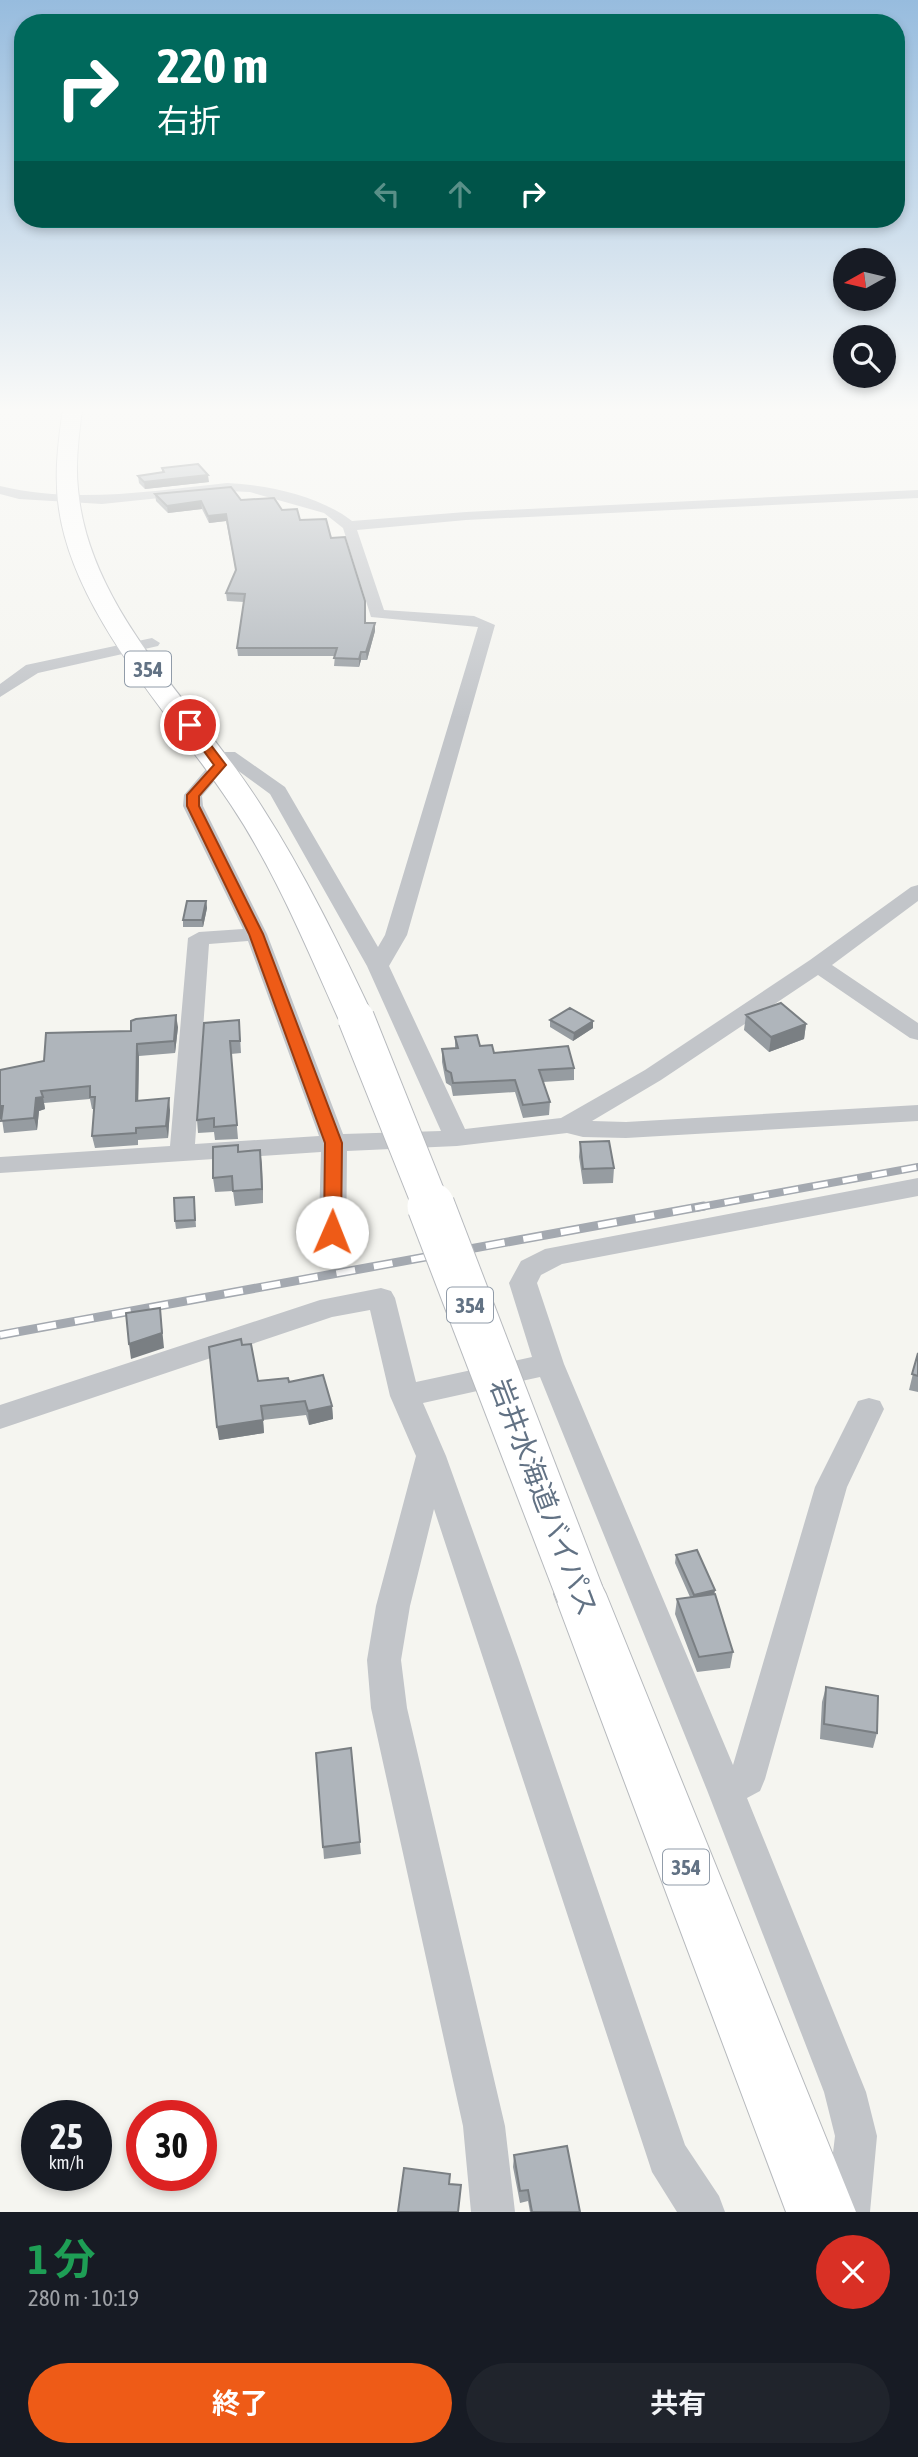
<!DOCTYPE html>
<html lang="ja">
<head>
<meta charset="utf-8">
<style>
	:root { --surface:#171b24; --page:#20242c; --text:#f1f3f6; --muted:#9ea1a6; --accent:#ee5b17 }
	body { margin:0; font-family:"Asap Condensed","Noto Sans JP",sans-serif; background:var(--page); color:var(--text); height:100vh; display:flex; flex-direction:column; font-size:26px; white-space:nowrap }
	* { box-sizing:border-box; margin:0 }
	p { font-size:23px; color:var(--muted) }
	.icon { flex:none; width:38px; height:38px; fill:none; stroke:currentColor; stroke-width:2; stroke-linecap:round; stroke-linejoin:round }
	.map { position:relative; height:2212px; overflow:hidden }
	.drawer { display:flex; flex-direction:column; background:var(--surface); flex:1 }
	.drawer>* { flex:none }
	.banner { position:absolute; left:14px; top:14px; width:891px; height:214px; border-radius:28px; box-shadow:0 4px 10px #0003; background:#00695c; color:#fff; overflow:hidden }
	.needle { width:46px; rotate:262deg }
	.fabs { position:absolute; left:833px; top:248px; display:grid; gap:14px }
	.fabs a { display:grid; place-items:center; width:63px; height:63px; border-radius:50%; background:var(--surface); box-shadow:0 4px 10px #0003; font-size:35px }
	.speed { position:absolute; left:21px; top:2100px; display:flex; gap:14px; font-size:35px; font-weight:700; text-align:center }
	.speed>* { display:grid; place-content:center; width:91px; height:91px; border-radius:50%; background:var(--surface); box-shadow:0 4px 10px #0003; line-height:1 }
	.speed small { font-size:18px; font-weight:400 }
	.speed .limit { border:10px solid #d22; background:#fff; color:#111 }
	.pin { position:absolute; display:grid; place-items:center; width:60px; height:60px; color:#fff; margin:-30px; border:4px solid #fff; border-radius:50%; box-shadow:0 2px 7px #0007 }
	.me { position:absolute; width:77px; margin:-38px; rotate:1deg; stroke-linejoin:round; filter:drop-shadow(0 0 5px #0008) }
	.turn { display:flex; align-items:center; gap:24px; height:147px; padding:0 28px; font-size:32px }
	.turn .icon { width:91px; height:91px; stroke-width:2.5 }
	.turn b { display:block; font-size:49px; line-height:60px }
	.lanes { display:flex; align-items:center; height:66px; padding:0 28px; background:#0003; justify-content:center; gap:35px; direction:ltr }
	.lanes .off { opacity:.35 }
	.round { display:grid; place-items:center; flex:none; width:74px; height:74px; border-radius:37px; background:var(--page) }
	.head { display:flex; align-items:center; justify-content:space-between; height:119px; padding:0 28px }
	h1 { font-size:42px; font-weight:700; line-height:52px; color:#1e9e55 }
	.cta { display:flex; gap:14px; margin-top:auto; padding:14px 28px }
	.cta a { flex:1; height:80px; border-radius:42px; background:var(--accent); color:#fff; font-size:28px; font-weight:700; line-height:80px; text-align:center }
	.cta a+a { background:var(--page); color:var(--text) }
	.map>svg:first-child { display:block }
</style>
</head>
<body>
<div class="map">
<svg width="918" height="2212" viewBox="0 0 918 2212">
	<rect width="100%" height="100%" fill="#f5f5f0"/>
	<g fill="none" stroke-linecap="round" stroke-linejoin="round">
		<defs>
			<path id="trunk" d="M63,409H82C79,436 75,462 78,489C89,613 199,706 262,807C305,874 340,946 374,1018L369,1026L356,1029L343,1026L338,1018C306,946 275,871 231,805C173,717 74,615 59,509C54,476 58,443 63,409Z
				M580,1572L598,1578L606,1594L856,2212H786L554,1594L562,1578Z"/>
		</defs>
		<use href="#trunk" stroke="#b6b9bd" stroke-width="2"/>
		<path fill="#c2c5c9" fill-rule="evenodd" d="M227,483C268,485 320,496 352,521L466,512L918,490V498L466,520L357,530L384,610L474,616L495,625L407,935L389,966L465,1129L561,1118L645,1070L810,960L911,887L918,885V901L832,965L918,1023V1040L910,1038L818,975L661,1080L592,1121L626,1122L918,1105V1121L626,1138L583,1137L567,1133L457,1146L347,1151L346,1255L342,1262L332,1264L322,1262L318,1255L321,1152L0,1173V1157L170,1146L188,938L199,932L243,929L183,806L184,795L213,761L223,760L220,756L223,752H235L285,787L378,947L385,935L478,627L371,617L343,528L324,513L250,492L227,491L102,504L19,499L0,494V486C74,504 152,491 227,483ZM229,764L270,794L367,966L441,1131L343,1134L267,934L203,806L202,796ZM248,941L319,1136L195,1144L209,944Z
			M152,638L160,643L158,646L38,673L0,697V684L26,665Z
			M918,1178V1196L562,1264L541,1275L537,1283L564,1364L733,1765L815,1487L858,1401L869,1398L880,1401L884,1409L847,1487L765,1779L760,1791L747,1798L866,2092L877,2136L870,2212H826L835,2136L824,2092L707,1790L540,1377L423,1403L446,1456L518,1657L685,2145L719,2196L725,2212H677L652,2172L434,1509L410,1606L401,1660L407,1708L505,2126L515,2212H471L463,2126L371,1708L367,1660L376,1606L416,1456L390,1396L370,1310L332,1317L0,1429V1405L320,1300L381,1288L391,1291L395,1298L416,1382L532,1357L509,1283L521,1261L545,1249Z"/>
		<use href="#trunk" fill="#fff" fill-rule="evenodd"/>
		<defs>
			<path id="rail-far1" d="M695,1208L918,1167"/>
			<path id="rail" d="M0,1335L704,1206"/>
		</defs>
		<use href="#rail-far1" stroke="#a4a9b0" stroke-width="8"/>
		<use href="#rail" stroke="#a4a9b0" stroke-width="9"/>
		<use href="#rail-far1" stroke="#fff" stroke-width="5" stroke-dasharray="15" stroke-linecap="butt"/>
		<use href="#rail" stroke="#fff" stroke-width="6" stroke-dasharray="19" stroke-linecap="butt"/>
		<defs>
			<path id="trunk-bridge-far1" d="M356,1018L432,1208"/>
			<path id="trunk-bridge" d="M431,1206L580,1594"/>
		</defs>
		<use href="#trunk-bridge-far1" stroke="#b6b9bd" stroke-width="38" stroke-linecap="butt"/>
		<use href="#trunk-bridge" stroke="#b6b9bd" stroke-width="49" stroke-linecap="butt"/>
		<use href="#trunk-bridge-far1" stroke="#fff" stroke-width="36"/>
		<use href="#trunk-bridge" stroke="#fff" stroke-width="47"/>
	</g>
	<path fill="#969ca1" d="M162,468L209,482L145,489L139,483L138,476L162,473Z
		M155,494L241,500L282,510L331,538L365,623H375V631L367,660H361L359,667L334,666L335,656H238L237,648L244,602L227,601L226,593L236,571L226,521L209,523L202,509L168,513L156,501Z
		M206,901L207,908L203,927H183V920Z
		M746,1015L806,1024L804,1039L769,1052L744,1030Z
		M239,1020L241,1053L231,1054L238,1139L215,1140L214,1132L198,1133L197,1120Z
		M550,1020L593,1021V1028L573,1041L550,1027Z
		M178,1027L175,1053L139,1056L138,1101L170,1110L168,1138L138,1140V1145L95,1148L92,1136L94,1109H92L90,1099L44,1103L45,1109L39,1111L37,1130L4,1133L2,1119H0V1070L44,1061L131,1031Z
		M455,1037L494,1053L574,1068V1080L543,1082L550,1102L549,1115L523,1118L515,1092L453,1096L451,1086L446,1083L442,1062V1049L455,1048Z
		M580,1142L614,1168L613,1183L583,1184L579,1157Z
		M238,1152L262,1165L263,1203L235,1206L233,1191L215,1192L213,1178Z
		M194,1197L196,1227L176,1229L175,1221Z
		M242,1345L258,1381L289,1382L332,1406L333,1419L309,1425L306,1415L263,1420L264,1433L219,1440Z
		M918,1353V1392L909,1390Z
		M676,1555L714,1594L733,1652L730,1668L697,1672L675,1614L677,1599L690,1597L675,1563Z
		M826,1687L877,1733L873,1748L820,1739L822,1702Z
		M351,1748L361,1854L324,1859L316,1753Z
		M514,2155L580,2212H530L528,2201L520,2203L513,2167Z"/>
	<path fill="#7a7f83" d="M208,475L209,482L145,489L144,482Z
		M201,501L202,509L168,513L167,506Z
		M226,514V521L209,523L208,516Z
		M375,623V631L367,660L366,652Z
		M361,652V660L359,667V659Z
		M206,901L207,908L203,927L202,920Z
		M176,1015L178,1027L175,1053L174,1041Z
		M593,1021V1028L573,1041L574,1033Z
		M806,1024L804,1039L769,1052L771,1037Z
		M137,1044L139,1056L138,1113L136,1101Z
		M43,1097L45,1109L39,1111L37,1130L34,1118L36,1098Z
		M169,1098L170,1110L168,1138L166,1126Z
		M0,1106H3L6,1118L0,1119Z
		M260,1150L262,1165L263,1203L262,1189Z
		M160,1308L164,1348L131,1359L129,1344Z
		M332,1406L333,1419L309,1425L308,1411Z
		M263,1420L264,1433L219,1440L217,1427Z
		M715,1590L714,1598L692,1603L694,1595Z"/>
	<path fill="#afb5bb" stroke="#7a7f83" stroke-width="2" d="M198,464L208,475L144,482L138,476L164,472L162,468Z
		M231,487L241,500L274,498L282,510L297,509L300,520L326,519L331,538L345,537L365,601V623H375L366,652H361L359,659L334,658L337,648H237L245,594L226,593L236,570L226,514L208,516L201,501L167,506L155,494Z
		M187,901H206L202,920H183Z
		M781,1003L806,1024L771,1037L746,1015Z
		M570,1008L593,1021L574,1033L550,1020Z
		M176,1015L174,1041L137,1044L136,1101L169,1098L166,1126L136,1128V1133L92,1136L95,1097H90V1086L41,1091L43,1097L36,1098L34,1118L1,1121L3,1106H0V1070L44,1061L46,1033L131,1031V1021L136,1019Z
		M239,1020L240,1041H230L237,1125L214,1127V1118L197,1120L204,1023Z
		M477,1035L480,1046L492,1045L494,1053L568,1046L574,1068L539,1070L550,1102L523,1105L515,1080L453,1083L451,1073L446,1070L442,1049L458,1048L455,1037Z
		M609,1141L614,1168L583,1169L580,1142Z
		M238,1145V1152L260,1150L262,1189L233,1191L232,1176L213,1178V1147Z
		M194,1197L195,1220L175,1221L174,1198Z
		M160,1308L162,1333L129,1344L126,1313Z
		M241,1339L242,1345L251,1344L258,1381L288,1378L289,1382L323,1375L332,1406L308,1411L305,1401L261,1406L263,1420L217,1427L209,1347Z
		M918,1353V1376L912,1374Z
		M697,1550L715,1590L694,1595L676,1555Z
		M715,1594L733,1652L699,1657L677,1599Z
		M826,1687L878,1696L877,1733L824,1724Z
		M351,1748L360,1842L323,1847L316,1753Z
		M567,2146L580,2212H532L528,2190L520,2191L514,2155Z
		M404,2168L450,2174L449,2184L461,2185L458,2212H398Z"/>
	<linearGradient id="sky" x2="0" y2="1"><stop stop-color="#97bcde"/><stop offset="0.57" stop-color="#fafaf8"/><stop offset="1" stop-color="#fafaf8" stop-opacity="0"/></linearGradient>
	<rect width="918" height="719" fill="url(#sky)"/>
	<path fill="#ee5b17" stroke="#9b3b0f" stroke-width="2" d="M190,722L194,723L226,765L199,796V806L263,934L342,1143L341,1232L332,1238L324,1232L325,1143L249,934L187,806V795L214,765L185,725Z"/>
	<g text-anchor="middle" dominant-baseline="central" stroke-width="7" stroke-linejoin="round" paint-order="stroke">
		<g fill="#fff" stroke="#919ca9" stroke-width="2">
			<rect x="125" y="651.5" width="46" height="35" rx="5"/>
			<rect x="447" y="1287.5" width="46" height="35" rx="5"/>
			<rect x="663" y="1849.5" width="46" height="35" rx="5"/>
		</g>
		<g font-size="21" font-weight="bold" fill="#627284">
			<text x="148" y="669">354</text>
			<text x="470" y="1305">354</text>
			<text x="686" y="1867">354</text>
		</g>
		<g font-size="28" fill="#627284" stroke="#fff">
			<text transform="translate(544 1497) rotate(69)">岩井水海道バイパス</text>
		</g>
	</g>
</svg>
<div class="fabs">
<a><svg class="needle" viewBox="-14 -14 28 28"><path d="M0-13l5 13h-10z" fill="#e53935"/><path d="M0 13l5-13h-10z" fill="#9ea1a6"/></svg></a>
<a><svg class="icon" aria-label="search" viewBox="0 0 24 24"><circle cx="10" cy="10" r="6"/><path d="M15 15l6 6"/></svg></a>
</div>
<div class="speed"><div>25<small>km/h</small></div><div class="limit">30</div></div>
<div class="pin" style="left:190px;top:725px;background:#d93025"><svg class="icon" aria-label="arrive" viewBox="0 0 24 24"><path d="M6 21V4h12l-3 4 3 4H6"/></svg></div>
<svg class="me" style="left:332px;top:1232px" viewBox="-20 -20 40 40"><circle r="19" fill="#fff"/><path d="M0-13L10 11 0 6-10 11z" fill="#ee5b17"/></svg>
<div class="banner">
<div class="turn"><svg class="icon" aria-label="right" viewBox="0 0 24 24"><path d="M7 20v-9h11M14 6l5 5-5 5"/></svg><div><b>220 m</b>右折</div></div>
<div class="lanes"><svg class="icon off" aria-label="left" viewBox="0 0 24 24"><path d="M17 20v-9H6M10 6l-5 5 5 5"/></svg><svg class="icon off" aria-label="ahead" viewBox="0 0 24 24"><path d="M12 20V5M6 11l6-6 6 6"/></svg><svg class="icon" aria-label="right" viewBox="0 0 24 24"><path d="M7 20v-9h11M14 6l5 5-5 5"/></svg></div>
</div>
</div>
<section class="drawer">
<div class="head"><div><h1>1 分</h1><p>280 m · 10:19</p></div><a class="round" style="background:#d93025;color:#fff"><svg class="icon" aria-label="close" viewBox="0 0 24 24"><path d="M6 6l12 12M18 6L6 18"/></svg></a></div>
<div class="cta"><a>終了</a><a>共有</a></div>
</section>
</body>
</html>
